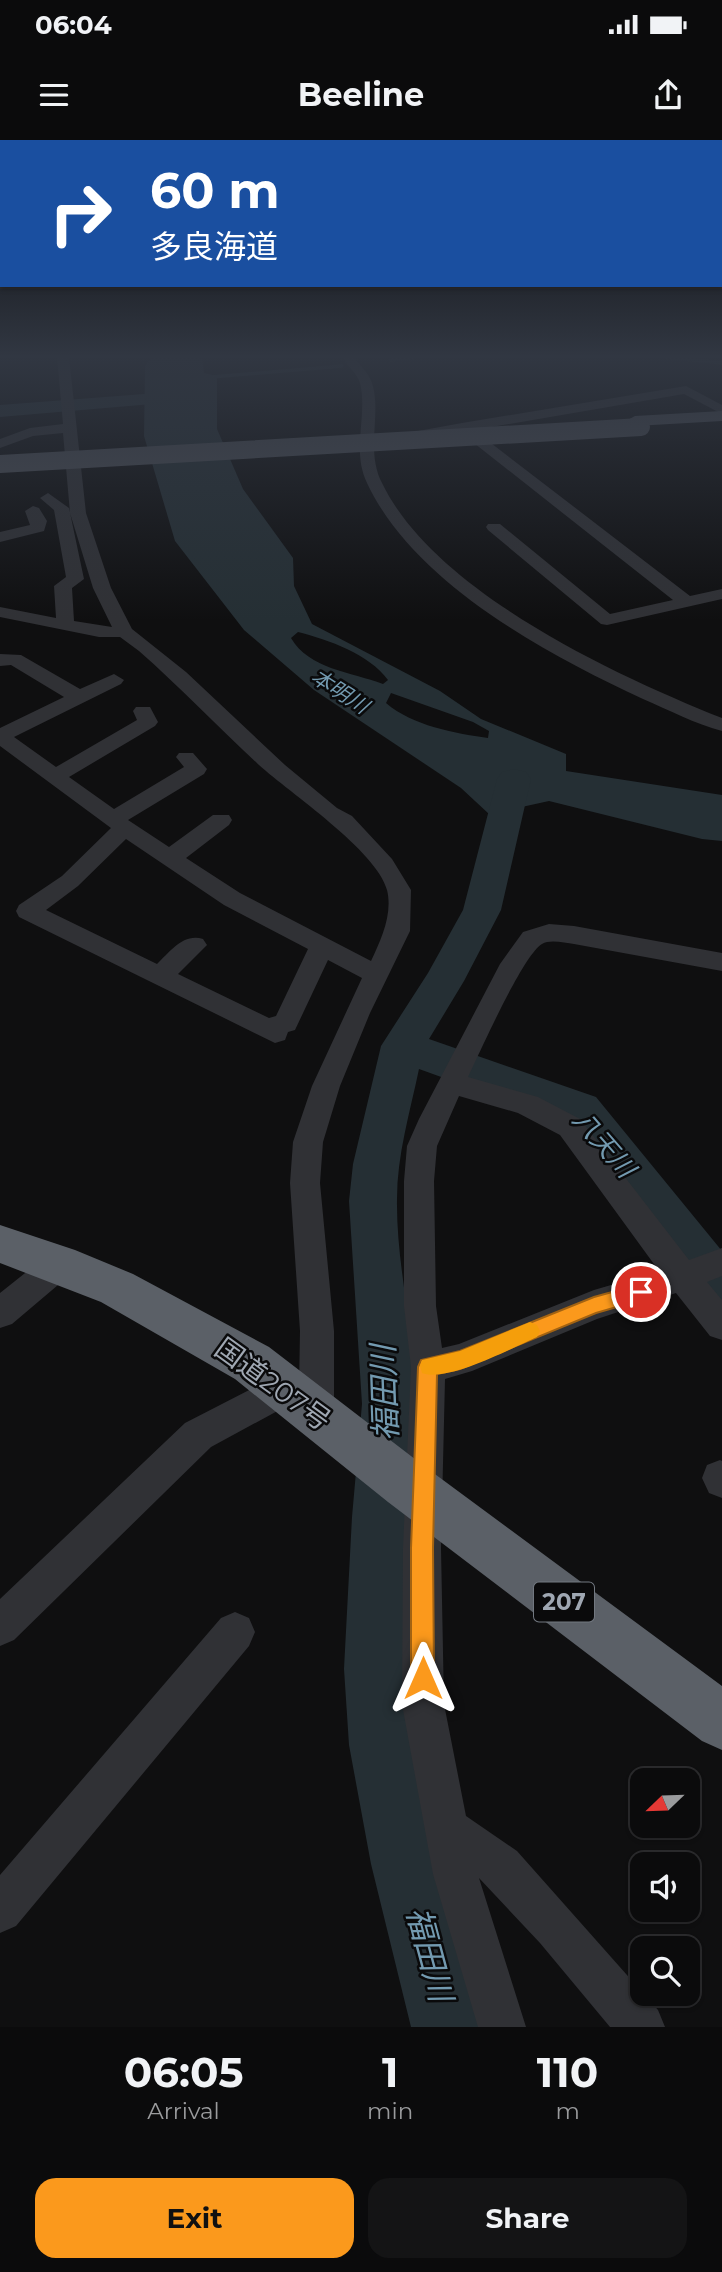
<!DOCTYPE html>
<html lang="en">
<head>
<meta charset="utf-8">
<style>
	:root { --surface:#0b0b0c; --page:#141415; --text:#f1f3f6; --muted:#9a9b9d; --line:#2b2b2d; --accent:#fb991c }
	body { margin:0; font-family:Montserrat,"Noto Sans JP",sans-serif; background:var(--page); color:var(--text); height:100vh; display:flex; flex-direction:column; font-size:26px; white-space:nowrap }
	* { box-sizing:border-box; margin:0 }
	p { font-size:23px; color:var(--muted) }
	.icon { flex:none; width:38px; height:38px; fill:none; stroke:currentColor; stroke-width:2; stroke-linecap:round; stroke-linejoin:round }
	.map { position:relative; height:1887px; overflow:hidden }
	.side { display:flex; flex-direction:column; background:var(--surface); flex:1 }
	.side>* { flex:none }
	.banner { position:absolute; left:0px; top:0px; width:723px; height:147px; box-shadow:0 2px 5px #0004,0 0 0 2px var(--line); background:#1a4fa0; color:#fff; overflow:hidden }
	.needle { width:46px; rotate:247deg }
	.controls { position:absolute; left:630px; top:1628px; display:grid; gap:14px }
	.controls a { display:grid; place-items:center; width:70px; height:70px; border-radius:14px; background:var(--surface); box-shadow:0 2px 5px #0004,0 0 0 2px var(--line); font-size:35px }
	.pin { position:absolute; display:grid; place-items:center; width:60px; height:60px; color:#fff; margin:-30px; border:4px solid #fff; border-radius:50%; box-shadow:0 2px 7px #0007 }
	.me { position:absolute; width:77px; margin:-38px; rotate:0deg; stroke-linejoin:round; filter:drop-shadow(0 0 5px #0008) }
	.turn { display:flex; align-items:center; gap:24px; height:147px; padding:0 35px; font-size:32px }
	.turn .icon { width:91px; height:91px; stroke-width:2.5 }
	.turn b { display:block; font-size:49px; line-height:60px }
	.eta { display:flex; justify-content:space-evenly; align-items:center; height:119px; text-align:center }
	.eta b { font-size:42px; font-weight:700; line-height:49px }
	.cta { display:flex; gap:14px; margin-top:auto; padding:14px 35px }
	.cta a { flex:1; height:80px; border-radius:21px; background:var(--accent); color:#111; font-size:28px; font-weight:700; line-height:80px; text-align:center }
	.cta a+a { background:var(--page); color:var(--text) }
	.status { display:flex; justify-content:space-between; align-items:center; height:49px; padding:0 35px; background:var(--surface); direction:ltr }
	.status svg { height:19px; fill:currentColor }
	header { display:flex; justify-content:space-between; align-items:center; height:91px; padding:0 35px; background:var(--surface); font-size:32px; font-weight:700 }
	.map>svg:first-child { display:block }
</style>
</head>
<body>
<div class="status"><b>06:04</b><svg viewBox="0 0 49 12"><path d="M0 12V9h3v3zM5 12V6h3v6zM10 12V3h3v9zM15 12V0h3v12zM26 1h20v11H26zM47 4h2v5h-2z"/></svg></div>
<header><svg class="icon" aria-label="menu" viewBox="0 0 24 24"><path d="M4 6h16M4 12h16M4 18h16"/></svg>Beeline<svg class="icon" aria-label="share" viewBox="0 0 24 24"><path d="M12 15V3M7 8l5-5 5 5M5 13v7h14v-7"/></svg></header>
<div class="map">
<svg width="722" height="1887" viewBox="0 0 722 1887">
	<rect width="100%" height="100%" fill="#0f0f10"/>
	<path fill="#252f34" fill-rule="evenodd" d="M152,217H202L204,233L217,236V289L243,349L293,418L294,446L312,484L440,551L481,579L566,614V631L722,655V701L702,699L549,661L489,674L461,648L314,550L244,490L175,401L144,296L145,226ZM298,492C329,500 369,514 388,540L383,544C351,532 309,529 291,498ZM391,553L473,582L489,591L488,598C454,593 413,586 386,563Z"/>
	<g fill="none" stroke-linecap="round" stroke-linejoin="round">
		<path stroke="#252f34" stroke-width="3.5" d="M666,217L722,223
			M391,220L414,217
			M211,237L342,226"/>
		<path fill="#252f34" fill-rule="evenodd" d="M157,253L164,255L167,259L164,263L0,277V265Z
			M514,629L526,632L531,639L501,770L464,841L429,899L596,957L722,1111V1172L704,1165L564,981L419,929C410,972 397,1015 397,1059C396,1128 416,1197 416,1265C416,1353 403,1442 408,1530C414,1652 454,1770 487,1887H411L371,1724L349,1605L344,1529L352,1377L362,1264L349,1061L353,1024L381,906L428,833L463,770L497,639L502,632Z"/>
		<path fill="#303135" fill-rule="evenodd" d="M57,217H69L86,373L111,448L132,489L186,532L285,625L337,668L352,676L392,719L411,750L410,791L370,873L340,946L323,1002L320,1043L334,1191V1275L328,1287L316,1292L304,1287L298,1275L299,1251L294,1262L211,1307L14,1500L0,1506V1459L185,1283L282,1233L294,1238L299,1249L300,1191L290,1043L293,1002L312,946L362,838L328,820L295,890L288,892L285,900L275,903L19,777L16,771L19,765L62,736L111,688L0,606V588L64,557L11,525L0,526V514L21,515L80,549L114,534L124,540L121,544L14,597L56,627L137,580L133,571L136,567H150L158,582L155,586L69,637L114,669L184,627L176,617L179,613H193L207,629L204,634L128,680L169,707L213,675H229L232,680L229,685L186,718L240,753L371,821C381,800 393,774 387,750C377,711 290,653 259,625C218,587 181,548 139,511L120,497H99L0,477V467L56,478L54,446L66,437L54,370L40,358L48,353L69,368L84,439L72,448L74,481L112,487L93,448L70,373L63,293L33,296L0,308V299L30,288L63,284ZM126,699L224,765L308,809L276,876L269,878L178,834L207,805L203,799C183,793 170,812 157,824L46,770L78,746Z
			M342,217H354C360,226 369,233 372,243C382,273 365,310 382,343C434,451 614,535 722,578V591C695,584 669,570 643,559C546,514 414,443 367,343C351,310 368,275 360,243C357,233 347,226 342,217Z
			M686,246L722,265V274L684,254L474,290L690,456L722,449V459L607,485L601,484L488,390L486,387L488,384H500L610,474L673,460L460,292L418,299L411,295L418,291L462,283Z
			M33,366L39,368L47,381L44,391L0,402V392L30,385L25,371Z
			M549,784L574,786L722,813V831L574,804C565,803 550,799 542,804C523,815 480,912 468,937L538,957L580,979L689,1120L722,1108V1136L707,1142L722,1160V1200L710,1196L676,1153L597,1179L472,1231L445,1239L441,1408L444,1564L466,1676L517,1711L658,1870L665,1887H610L540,1803L479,1738L526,1887H478L433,1734L402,1564L403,1408L411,1227L404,1166V1041L407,1006L419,979L500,824L523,792ZM459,956L518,973L560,995L659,1131L594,1150L459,1204L442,1208L436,1166L434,1041L437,1006Z
			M60,1110L71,1114L76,1124L71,1134L12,1184L0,1188V1153L49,1114Z
			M720,1320L722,1321V1358L709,1353L702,1338L707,1325Z
			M235,1472L249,1478L255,1492L249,1506L16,1786L0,1793V1735L221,1478Z"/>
		<path fill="#4b4e55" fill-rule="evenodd" d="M722,271V281L635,286L626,281L635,276Z"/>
		<path fill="#5b6067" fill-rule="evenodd" d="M0,1085L75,1110L133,1134L269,1207L424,1326L722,1546V1610L702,1601L388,1362L235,1239L101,1162L0,1123Z"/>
		<path stroke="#4b4e55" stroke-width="18" d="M0,324L641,287"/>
	</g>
	<linearGradient id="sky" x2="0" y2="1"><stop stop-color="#080809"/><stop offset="0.45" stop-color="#313742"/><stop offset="1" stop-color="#313742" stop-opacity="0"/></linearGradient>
	<rect width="722" height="481" fill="url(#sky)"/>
	<path fill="#fb991c" stroke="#a36312" stroke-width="2" d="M641,1144L648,1146L650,1152L648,1158L596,1173L460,1229L437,1234L433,1408L434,1538L431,1546L423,1549L415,1546L411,1538V1408L418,1227L421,1220L460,1211L594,1157Z"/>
	<path fill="#f59e0b" d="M530,1182L537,1185L540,1191L537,1197C512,1208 447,1243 422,1233L420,1226L422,1220L460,1211Z"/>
	<g text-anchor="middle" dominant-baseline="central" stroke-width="5" stroke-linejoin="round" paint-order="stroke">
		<g font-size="21" font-style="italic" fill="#739ab0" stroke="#0a0a0b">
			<text transform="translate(340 551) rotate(33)">本明川</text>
		</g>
		<rect fill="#0a0a0b" stroke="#727880" stroke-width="2" x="534" y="1442.5" width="60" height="39" rx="5"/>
		<g font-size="23" font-weight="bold" fill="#9fa7b2">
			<text x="564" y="1462">207</text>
		</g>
		<g font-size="26" font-style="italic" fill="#739ab0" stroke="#0a0a0b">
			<text transform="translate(604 1004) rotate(49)">八天川</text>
		</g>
		<g font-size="28" fill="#9fa7b2" stroke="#0a0a0b">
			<text transform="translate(273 1244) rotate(36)">国道207号</text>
		</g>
		<g font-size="32" font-style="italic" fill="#739ab0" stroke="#0a0a0b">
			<text transform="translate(384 1253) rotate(-92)">福田川</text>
			<text transform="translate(430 1814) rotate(75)">福田川</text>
		</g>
	</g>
</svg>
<div class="controls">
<a><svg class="needle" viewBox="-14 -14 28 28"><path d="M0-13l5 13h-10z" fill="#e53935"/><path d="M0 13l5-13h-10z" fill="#9a9b9d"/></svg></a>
<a><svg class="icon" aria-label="sound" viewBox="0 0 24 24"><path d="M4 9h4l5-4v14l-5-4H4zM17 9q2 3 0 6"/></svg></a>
<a><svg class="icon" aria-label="search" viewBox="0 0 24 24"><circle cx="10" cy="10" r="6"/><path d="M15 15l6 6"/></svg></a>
</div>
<div class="pin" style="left:641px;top:1152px;background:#d93025"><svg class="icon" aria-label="arrive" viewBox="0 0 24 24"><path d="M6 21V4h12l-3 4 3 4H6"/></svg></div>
<svg class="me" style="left:423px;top:1538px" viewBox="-20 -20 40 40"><path d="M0-17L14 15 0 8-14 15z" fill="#fb991c" stroke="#fff" stroke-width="4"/></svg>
<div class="banner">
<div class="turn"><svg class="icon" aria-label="right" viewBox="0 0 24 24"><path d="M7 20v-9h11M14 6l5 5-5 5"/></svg><div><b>60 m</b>多良海道</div></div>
</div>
</div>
<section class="side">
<div class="eta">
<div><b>06:05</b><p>Arrival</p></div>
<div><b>1</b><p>min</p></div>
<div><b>110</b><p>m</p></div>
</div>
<div class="cta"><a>Exit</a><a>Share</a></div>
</section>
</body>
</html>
